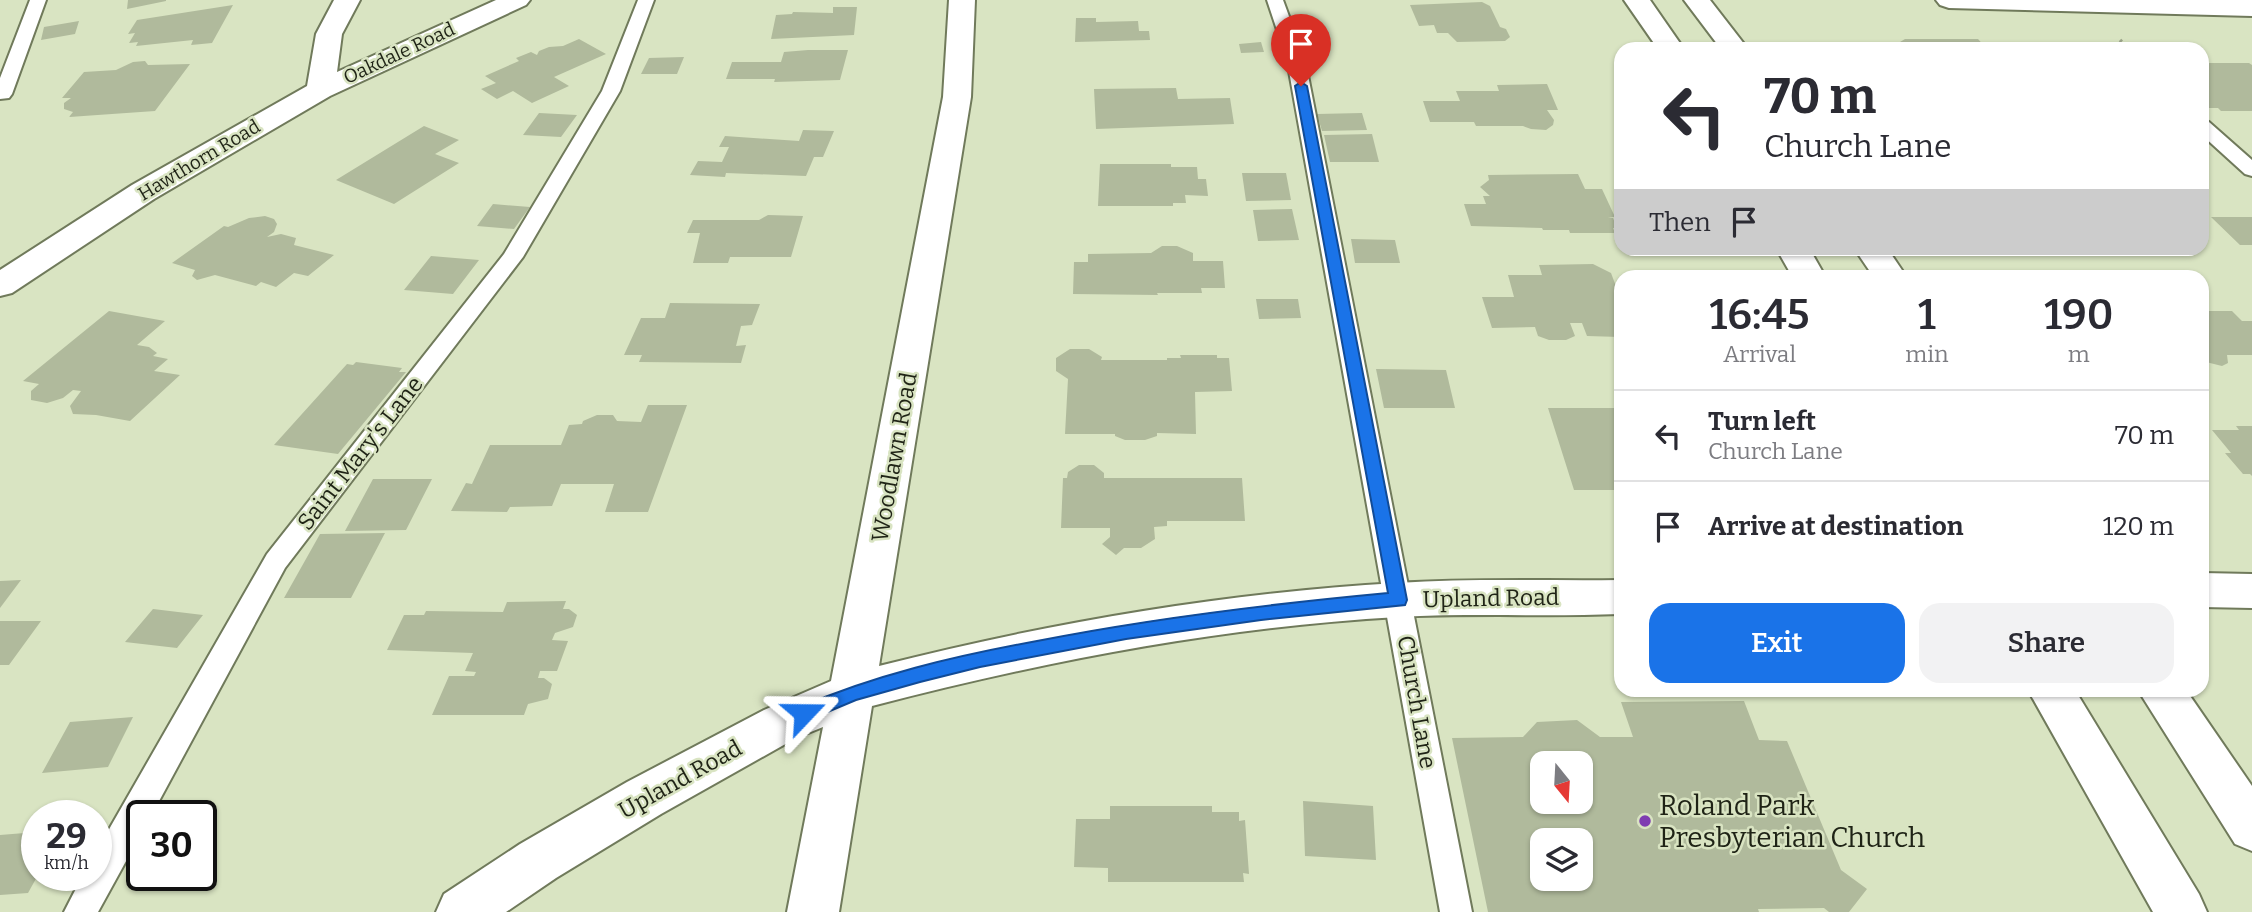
<!DOCTYPE html>
<html lang="en">
<head>
<meta charset="utf-8">
<style>
	:root { --surface:#fff; --page:#f2f2f3; --text:#2b2b33; --muted:#7c7c81; --line:#e1e1e2; --accent:#1a73e8 }
	body { margin:0; font-family:Bitter,serif; background:var(--page); color:var(--text); height:100vh; display:flex; flex-direction:column; font-size:26px; white-space:nowrap }
	* { box-sizing:border-box; margin:0 }
	p { font-size:23px; color:var(--muted) }
	.icon { flex:none; width:38px; height:38px; fill:none; stroke:currentColor; stroke-width:2; stroke-linecap:round; stroke-linejoin:round }
	.map { position:relative; flex:1; overflow:hidden }
	.drawer { position:absolute; left:1614px; top:270px; width:595px; height:427px; display:flex; flex-direction:column; background:var(--surface); border-radius:21px; box-shadow:0 2px 5px #0004 }
	.drawer>* { flex:none }
	.guide { position:absolute; left:1614px; top:42px; width:595px; height:214px; border-radius:21px; box-shadow:0 2px 5px #0004; background:#fff; color:var(--text); overflow:hidden }
	.needle { width:46px; rotate:162deg }
	.fabs { position:absolute; left:1530px; top:751px; display:grid; gap:14px }
	.fabs a { display:grid; place-items:center; width:63px; height:63px; border-radius:14px; background:var(--surface); box-shadow:0 2px 5px #0004; font-size:35px }
	.speed { position:absolute; left:21px; top:800px; display:flex; gap:14px; font-size:35px; font-weight:700; text-align:center }
	.speed>* { display:grid; place-content:center; width:91px; height:91px; border-radius:50%; background:var(--surface); box-shadow:0 2px 5px #0004; line-height:1 }
	.speed small { font-size:18px; font-weight:400 }
	.speed .limit { border:4px solid #111; border-radius:10px; background:#fff; color:#111 }
	.pin { position:absolute; display:grid; place-items:center; width:60px; height:60px; color:#fff; margin:-72px -30px; border-radius:50% 50% 50% 0; rotate:-45deg; box-shadow:0 0 7px #0007 }
	.pin .icon { rotate:45deg }
	.me { position:absolute; width:77px; margin:-38px; rotate:67deg; stroke-linejoin:round; filter:drop-shadow(0 0 5px #0008) }
	.turn { display:flex; align-items:center; gap:24px; height:147px; padding:0 35px; font-size:32px }
	.turn .icon { width:91px; height:91px; stroke-width:2.5 }
	.turn b { display:block; font-size:49px; line-height:60px }
	.then { display:flex; align-items:center; height:66px; padding:0 35px; background:#0003; gap:14px; font-size:26px }
	.eta { display:flex; justify-content:space-evenly; align-items:center; height:119px; text-align:center }
	.eta b { font-size:42px; font-weight:600; line-height:49px }
	.cta { display:flex; gap:14px; margin-top:auto; padding:14px 35px }
	.cta a { flex:1; height:80px; border-radius:21px; background:var(--accent); color:#fff; font-size:28px; font-weight:600; line-height:80px; text-align:center }
	.cta a+a { background:var(--page); color:var(--text) }
	ul { padding:0; list-style:none }
	li { display:flex; align-items:center; gap:21px; height:91px; padding:0 35px; border-top:2px solid var(--line) }
	li div { flex:1 }
	li b { display:block; font-size:26px }
	li em { font-style:normal }
	.map>svg:first-child { display:block }
</style>
</head>
<body>
<div class="map">
<svg width="2252" height="912" viewBox="0 0 2252 912">
	<rect width="100%" height="100%" fill="#d9e4c2"/>
	<path fill="#b0ba9c" fill-rule="evenodd" d="M128,0H166V1L127,9Z
		M1482,2L1490,6L1500,27L1506,29L1510,37L1505,41L1457,42L1448,33H1437L1434,25L1419,26L1410,5Z
		M233,5L212,43L191,45L193,40L136,46L138,42L129,43L135,33L128,34L137,20Z
		M833,7H857L854,35L771,39L776,15L792,14L793,12L833,13Z
		M1076,18H1096V22L1138,21L1139,31H1149L1150,40L1075,42Z
		M79,21L75,34L41,40L44,27Z
		M579,39L606,54L554,77L569,86L532,103L513,91L497,99L481,89L496,83L485,76L519,61L516,58L531,52L537,55L539,51L549,47L563,46Z
		M1905,39H1978L1987,49H1906L1900,42Z
		M1261,42L1264,52L1241,53L1239,44Z
		M808,50H848L840,80L774,82L775,79H726L732,62H781L784,52Z
		M684,57L677,74H641L649,58Z
		M145,61L148,65L190,64L155,111L69,117L73,112L64,109V103L71,98H62L84,72L116,70L133,62Z
		M2202,63H2249L2252,65V111H2221L2218,108H2208L2202,102Z
		M1547,84L1558,110H1547L1554,120L1553,125L1546,130L1531,129L1523,126H1476L1474,122H1430L1423,101H1460L1456,91H1499L1497,85Z
		M1176,88L1178,99L1230,98L1234,124L1096,129L1094,89Z
		M539,113L577,115L561,137L523,135Z
		M1362,113L1367,130L1322,131L1317,114Z
		M424,126L459,140L435,154L459,163L394,204L336,180Z
		M803,130L834,131L823,157H814L806,176L726,173L725,177L690,175L698,161L722,162L729,147H719L725,136L799,141Z
		M1372,134L1379,162H1330L1324,135Z
		M1100,164H1171V167H1197L1198,179H1206L1208,196L1185,195L1186,203H1173V206H1098Z
		M1242,173H1286L1291,200L1246,201Z
		M1578,174L1585,189H1602L1615,217H1608L1613,218L1617,228H1613L1615,233H1570L1569,230H1543L1542,228L1471,226L1464,204H1486L1483,196H1490L1480,187L1489,180L1488,175Z
		M493,204L530,207L514,229L477,226Z
		M1292,209L1299,240L1258,241L1253,210Z
		M768,215L803,216L791,257H730L728,263H693L700,233H687L693,220H759Z
		M265,216L274,219L277,224L274,232L267,237L281,234L296,238L294,245L334,255L308,276L294,273L276,287L261,282L256,286L215,275L197,280L192,276L195,270L172,263L224,226L228,227L249,218Z
		M2211,217H2252V245H2240Z
		M1351,239L1395,240L1400,263H1355Z
		M1162,246H1177L1193,253V261H1223L1225,288H1201L1202,293H1157L1158,295L1073,294L1074,262H1088V254L1151,253Z
		M431,256L479,260L453,294L404,290Z
		M1593,264L1611,273L1620,297V337L1587,336L1582,323H1570L1575,336L1566,340H1549L1538,336L1535,327L1492,328L1482,297H1514L1508,275H1542L1539,265Z
		M1256,299H1298L1301,318L1259,319Z
		M670,303L760,304L752,325L741,326L736,346L746,345L741,363L639,362L642,355H624L641,318H665Z
		M109,311L165,321L137,345L149,347L157,353L153,356L168,359L154,371L180,375L130,421L96,415L73,414L70,406L81,391L73,390L63,398L47,403L31,400V391L39,384L23,381Z
		M2202,311H2232L2242,321H2252V355H2227L2228,363L2222,366L2202,361Z
		M1070,349H1089L1102,357L1101,360H1167V358H1181L1180,355H1217V358H1229L1232,391L1195,392L1196,434L1157,433V436L1145,440H1125L1115,436V434H1065L1068,379L1056,371V358Z
		M356,362L402,368L399,372H406L338,454L274,445L347,364L353,365Z
		M1376,369L1446,370L1455,408H1384Z
		M648,405H687L648,512H605L614,484H561L552,506L510,507L507,512L451,511L466,483L472,484L490,445H561L569,425L582,424L583,421L597,415H613L617,421L641,422Z
		M1548,408H1620V490H1574Z
		M2236,426H2252V476L2250,474H2243L2225,453H2231L2212,430H2239Z
		M1079,465H1094L1104,473V478H1242L1245,521H1167V526L1154,527L1155,539L1141,548H1124L1116,555L1102,544L1110,537V528H1061L1063,478H1067L1068,472Z
		M373,479H432L406,530L345,531Z
		M385,533L351,598H284L320,534Z
		M21,580L0,608V581Z
		M566,601L563,609H569L577,615L573,627L555,633L552,640L568,641L557,671H540L538,678H544L552,684L548,699L528,704L524,715H432L449,676H474L476,672L465,671L473,653L387,650L404,615H424L426,611L503,612L507,602Z
		M153,609L203,615L177,648L125,642Z
		M0,621H41L9,665H0Z
		M1744,701L1759,740L1787,741L1841,870L1867,889L1849,912H1829L1824,908L1758,909L1759,912H1488L1452,738L1523,737L1537,722L1577,720L1600,737H1633L1621,702ZM1542,763H1580V802H1542ZM1542,840H1580V878H1542Z
		M133,717L108,767L42,773L70,722Z
		M1303,801L1373,806L1376,860L1305,856Z
		M1110,806H1212V812H1239V821L1245,820L1249,874L1243,873L1244,882H1108V868L1074,867L1076,819H1110Z
		M37,832L38,875L28,893L0,895V835Z"/>
	<g fill="none" stroke-linecap="round" stroke-linejoin="round">
		<defs>
			<path id="service" d="M30,0H46L12,94L9,98L0,99V78Z
				M638,0H654L620,91L523,257L285,568L151,816H142V832L98,912H64L83,875H96V852L267,554L504,254L602,91Z
				M1267,0H1283L1305,60L1472,912H1440L1287,60Z
				M2202,120L2209,122L2252,160V176L2245,174L2202,135Z"/>
			<path id="minor" d="M334,0H360L342,34L337,72L496,0H530L526,5L330,96L154,199L12,293L0,296V270L132,185L307,86L316,34Z
				M949,0H975L971,97L879,666C1048,623 1222,593 1397,583C1471,578 1546,581 1620,580V614C1547,617 1472,613 1398,617C1221,627 1044,661 872,706L839,912H787L823,727L796,738L661,814L556,878L506,912H436L444,894L520,844L627,782L764,710L831,681L943,97Z
				M1936,0H2252V16L1949,8L1940,5Z
				M2202,573L2252,574V608L2202,607Z"/>
			<path id="primary" d="M1624,0H1650L1684,49H1658Z
				M1684,0H1710L1748,49H1721Z
				M1776,248H1809L1825,276H1792Z
				M1854,248H1887L1906,276H1873Z
				M2028,690H2075L2199,894L2207,912H2153Z
				M2138,690H2186L2252,786V851L2235,844Z"/>
		</defs>
		<use href="#service" stroke="#707a5b" stroke-width="4"/>
		<use href="#minor" stroke="#707a5b" stroke-width="4"/>
		<use href="#primary" stroke="#707a5b" stroke-width="4"/>
		<path stroke="#9da68b" stroke-width="3.5" stroke-dasharray="2.5 2.5" stroke-linecap="butt" d="M2120,40L2129,49"/>
		<use href="#service" fill="#fff" fill-rule="evenodd"/>
		<use href="#minor" fill="#fff" fill-rule="evenodd"/>
		<use href="#primary" fill="#fff" fill-rule="evenodd"/>
	</g>
	<path fill="#1a73e8" stroke="#114b97" stroke-width="2" d="M1301,82L1307,86L1407,600L1405,605L1261,620L1126,639L980,667L920,682L856,700L804,722L798,719L795,713L798,708C874,675 955,656 1037,641C1153,618 1270,604 1388,593L1295,86Z"/>
	<circle fill="#7f3db1" stroke="#d9e4c2" stroke-width="2.5" cx="1645" cy="821" r="7"/>
	<g text-anchor="middle" dominant-baseline="central" stroke-width="5" stroke-linejoin="round" paint-order="stroke">
		<g font-size="19" fill="#1f2316" stroke="#d9e4c2">
			<text transform="translate(399 53) rotate(-25)">Oakdale Road</text>
			<text transform="translate(199 160) rotate(-31)">Hawthorn Road</text>
		</g>
		<g font-size="23" fill="#1f2316" stroke="#d9e4c2">
			<text transform="translate(360 453) rotate(-52)">Saint Mary's Lane</text>
			<text transform="translate(894 457) rotate(-80)">Woodlawn Road</text>
			<text transform="translate(1491 598) rotate(-1)">Upland Road</text>
			<text transform="translate(1417 702) rotate(80)">Church Lane</text>
			<text transform="translate(680 779) rotate(-29)">Upland Road</text>
		</g>
		<g font-size="28" fill="#1f2316" stroke="#d9e4c2" text-anchor="start">
			<text x="1659" y="805">Roland Park<tspan x="1659" dy="32">Presbyterian Church</tspan></text>
		</g>
	</g>
</svg>
<div class="fabs">
<a><svg class="needle" viewBox="-14 -14 28 28"><path d="M0-13l5 13h-10z" fill="#e53935"/><path d="M0 13l5-13h-10z" fill="#7c7c81"/></svg></a>
<a><svg class="icon" aria-label="layers" viewBox="0 0 24 24"><path d="M12 4l9 5-9 5-9-5zM3 14l9 5 9-5"/></svg></a>
</div>
<div class="speed"><div>29<small>km/h</small></div><div class="limit">30</div></div>
<div class="pin" style="left:1301px;top:86px;background:#d93025"><svg class="icon" aria-label="arrive" viewBox="0 0 24 24"><path d="M6 21V4h12l-3 4 3 4H6"/></svg></div>
<svg class="me" style="left:804px;top:713px" viewBox="-20 -20 40 40"><path d="M0-17L14 15 0 8-14 15z" fill="#1a73e8" stroke="#fff" stroke-width="4"/></svg>
<div class="guide">
<div class="turn"><svg class="icon" aria-label="left" viewBox="0 0 24 24"><path d="M17 20v-9H6M10 6l-5 5 5 5"/></svg><div><b>70 m</b>Church Lane</div></div>
<div class="then">Then<svg class="icon" aria-label="arrive" viewBox="0 0 24 24"><path d="M6 21V4h12l-3 4 3 4H6"/></svg></div>
</div>
<section class="drawer">
<div class="eta">
<div><b>16:45</b><p>Arrival</p></div>
<div><b>1</b><p>min</p></div>
<div><b>190</b><p>m</p></div>
</div>
<ul>
<li><svg class="icon" aria-label="left" viewBox="0 0 24 24"><path d="M17 20v-9H6M10 6l-5 5 5 5"/></svg><div><b>Turn left</b><p>Church Lane</p></div><em>70 m</em></li>
<li><svg class="icon" aria-label="arrive" viewBox="0 0 24 24"><path d="M6 21V4h12l-3 4 3 4H6"/></svg><div><b>Arrive at destination</b></div><em>120 m</em></li>
</ul>
<div class="cta"><a>Exit</a><a>Share</a></div>
</section>
</div>
</body>
</html>
